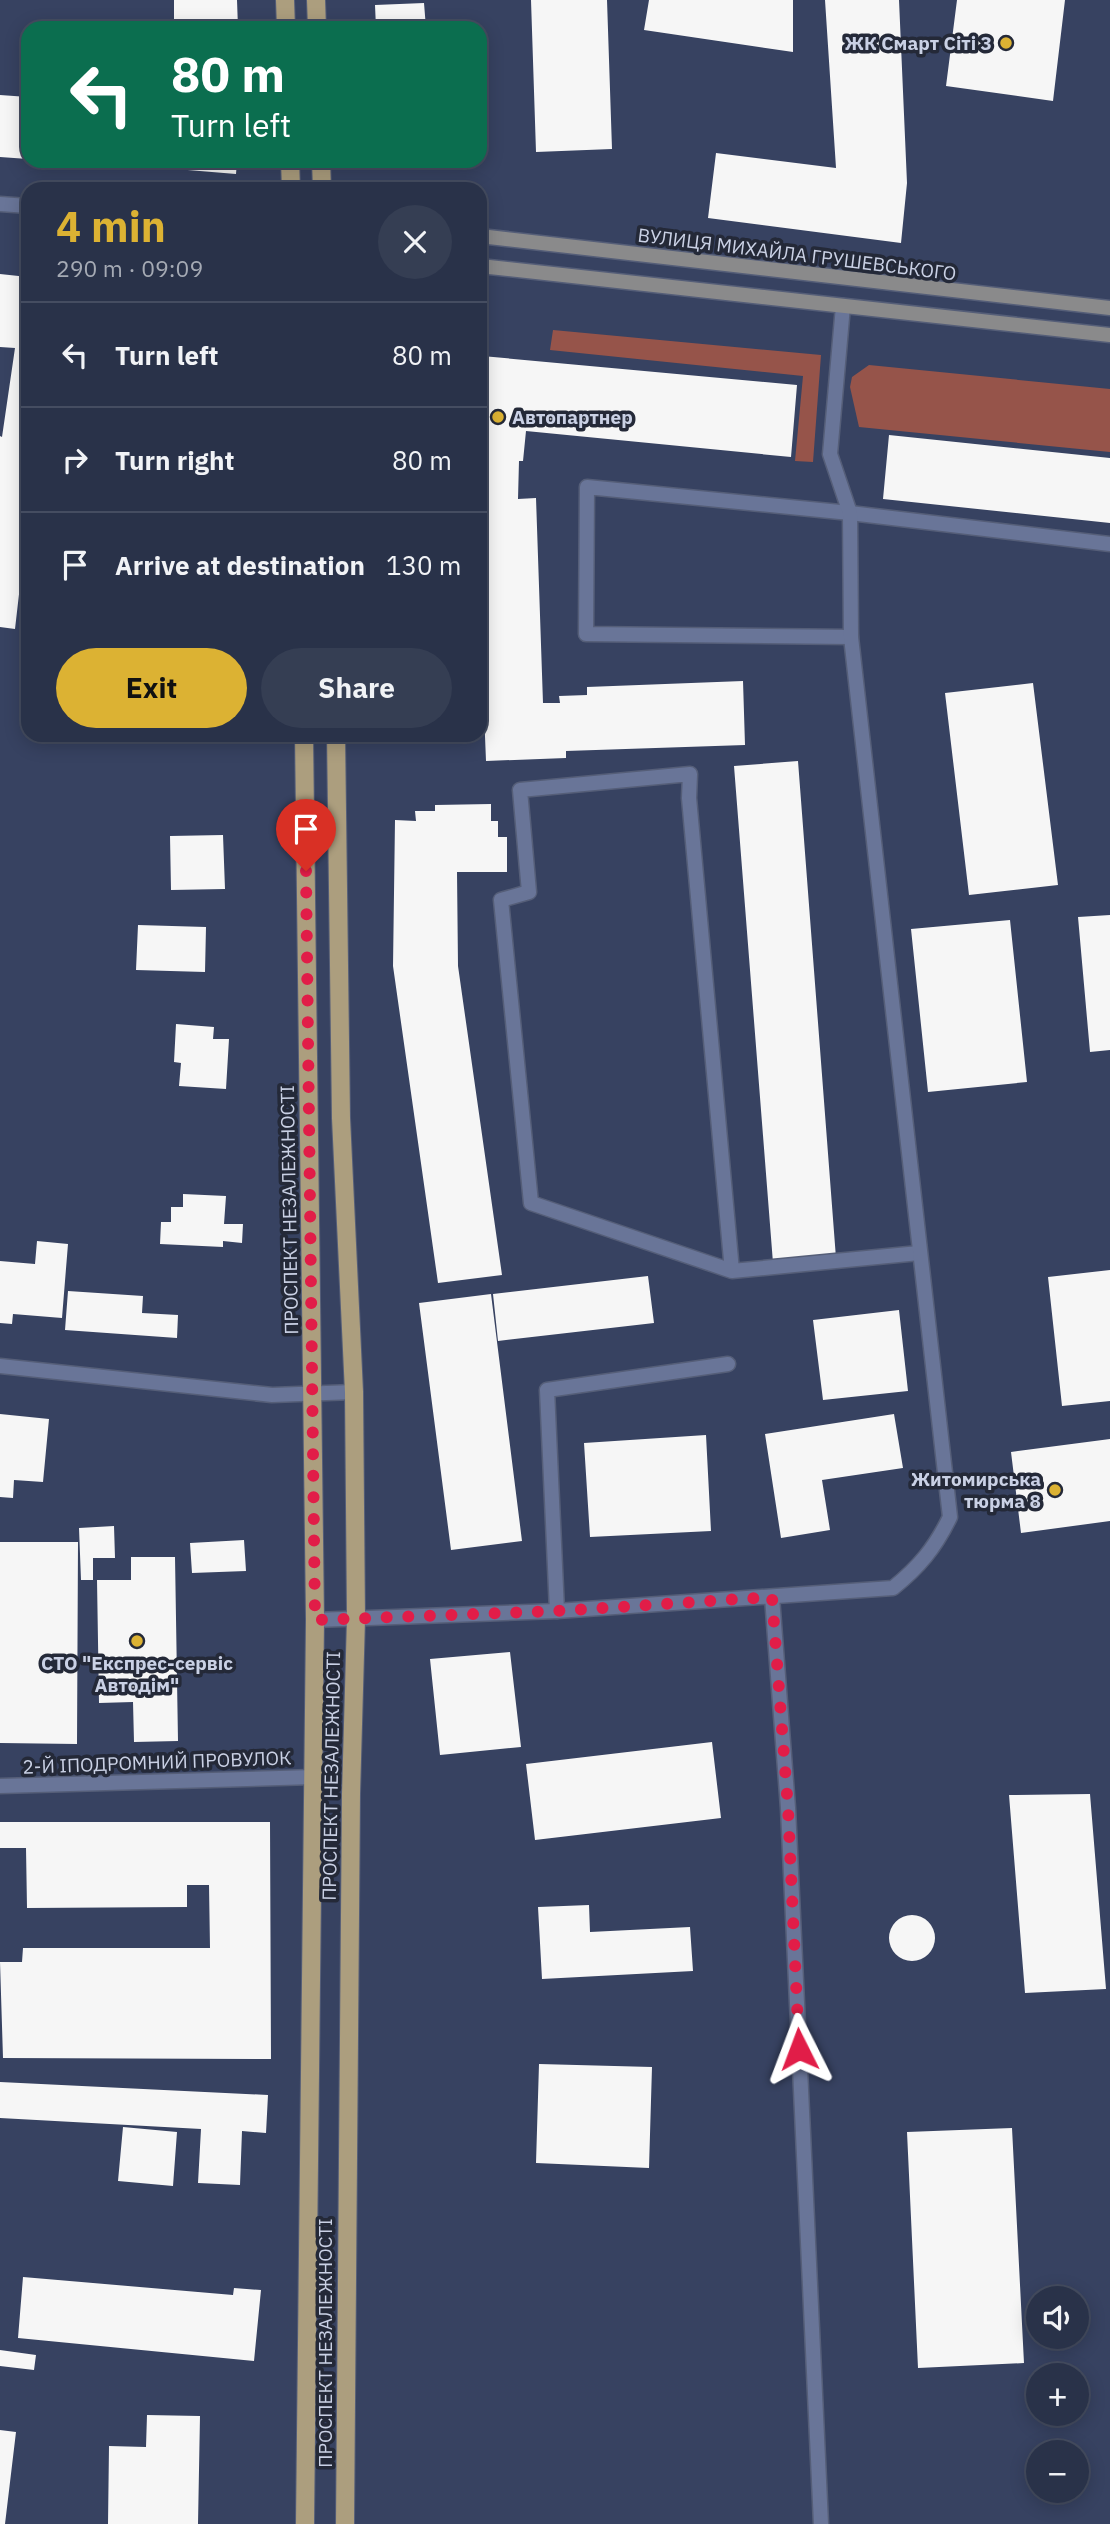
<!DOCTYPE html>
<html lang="en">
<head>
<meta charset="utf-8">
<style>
	:root { --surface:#293249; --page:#353e53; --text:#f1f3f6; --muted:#a5aab4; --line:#454d61; --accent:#dcb233 }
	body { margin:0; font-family:"IBM Plex Sans",sans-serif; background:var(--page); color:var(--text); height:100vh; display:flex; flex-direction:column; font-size:26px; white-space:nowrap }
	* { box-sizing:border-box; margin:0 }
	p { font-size:23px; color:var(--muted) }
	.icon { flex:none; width:38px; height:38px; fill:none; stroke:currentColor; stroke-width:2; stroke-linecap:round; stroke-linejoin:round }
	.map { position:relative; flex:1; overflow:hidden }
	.details { position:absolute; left:21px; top:182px; width:466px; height:560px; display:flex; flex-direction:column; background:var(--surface); border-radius:21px; box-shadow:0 4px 18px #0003,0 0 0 2px var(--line) }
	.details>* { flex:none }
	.hud { position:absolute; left:21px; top:21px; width:466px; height:147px; border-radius:21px; box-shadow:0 4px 18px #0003,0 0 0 2px var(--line); background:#0b6e4f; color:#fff; overflow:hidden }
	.controls { position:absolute; left:1026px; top:2286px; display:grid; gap:14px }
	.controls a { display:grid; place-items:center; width:63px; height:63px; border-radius:50%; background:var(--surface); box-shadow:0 4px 18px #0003,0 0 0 2px var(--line); font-size:35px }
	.pin { position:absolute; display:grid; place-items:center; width:60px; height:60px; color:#fff; margin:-72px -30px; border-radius:50% 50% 50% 0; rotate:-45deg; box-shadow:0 0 7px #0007 }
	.pin .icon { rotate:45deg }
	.me { position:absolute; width:77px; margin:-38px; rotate:357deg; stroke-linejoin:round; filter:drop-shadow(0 0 5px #0008) }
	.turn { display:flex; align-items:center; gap:24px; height:147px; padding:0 35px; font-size:32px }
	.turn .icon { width:91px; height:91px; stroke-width:2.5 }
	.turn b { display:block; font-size:49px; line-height:60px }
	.round { display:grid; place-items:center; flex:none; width:74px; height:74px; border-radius:37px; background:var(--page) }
	.headline { display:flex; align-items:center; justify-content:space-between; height:119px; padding:0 35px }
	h1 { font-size:42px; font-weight:800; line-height:52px; color:var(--accent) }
	.action { display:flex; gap:14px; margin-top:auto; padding:14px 35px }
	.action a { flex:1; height:80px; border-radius:42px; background:var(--accent); color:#111; font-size:28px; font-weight:800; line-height:80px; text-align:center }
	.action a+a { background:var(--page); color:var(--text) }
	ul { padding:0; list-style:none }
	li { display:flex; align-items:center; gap:21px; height:105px; padding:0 35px; border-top:2px solid var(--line) }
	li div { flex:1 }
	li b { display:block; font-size:26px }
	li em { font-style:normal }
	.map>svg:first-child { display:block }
</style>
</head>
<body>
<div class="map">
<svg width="1110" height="2524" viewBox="0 0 1110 2524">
	<rect width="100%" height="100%" fill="#374261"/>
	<path fill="#96544a" d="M553,330L821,355L813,462L795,461L803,376L550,350Z
		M869,365L1110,389V452L859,427L850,387L852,377Z"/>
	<path fill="#f6f6f6" d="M174,0H237L238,28H174Z
		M531,0H607L612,149L536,152Z
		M649,0H793V52L644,30Z
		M825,0H899L907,183L901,243L708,218L716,153L836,168Z
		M957,0H1065L1053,101L946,86Z
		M424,3L426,28H376L375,5Z
		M0,95L28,97V159L0,157Z
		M79,161H237L236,174Z
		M0,274L28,277V516L15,629L0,627V436L2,437L15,348L0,347Z
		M482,356L797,385L791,457L526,431L523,461H519L518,499L536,498L543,703H560L559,696L587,695V687L743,681L745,745L566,751V758L486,761L483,687H480V379Z
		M889,435L1110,458V523L883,499Z
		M1033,683L1058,885L969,895L945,693Z
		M798,761L836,1258L773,1263L734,766Z
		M491,804V821H498V837H507V872H457L458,966L502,1275L438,1283L393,966L395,820L416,821L415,811H435V805Z
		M223,835L225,889L171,890L170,836Z
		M1110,915V1050L1090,1052L1078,917Z
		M1010,920L1027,1082L928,1092L911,929Z
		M138,925L206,927L205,972L136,970Z
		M176,1024L214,1027L213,1039H229L226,1089L179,1086L181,1063L174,1062Z
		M183,1194L226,1196L224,1224H243L242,1243L223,1241V1247L160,1244L161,1222H171V1207H183Z
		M37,1241L68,1244L62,1318L13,1314L12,1324L0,1323V1261L35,1264Z
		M1110,1270V1401L1062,1406L1048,1277Z
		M648,1276L654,1323L498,1341L493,1294Z
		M68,1291L143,1296L142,1313L178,1315L177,1338L65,1330Z
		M491,1294L522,1541L451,1550L419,1303Z
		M899,1310L908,1391L823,1400L813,1320Z
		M0,1414L49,1419L43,1482L14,1480L13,1498L0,1497Z
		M894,1414L903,1468L822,1480L830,1530L781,1538L765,1434Z
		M706,1435L711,1531L590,1537L584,1443Z
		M1110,1439V1521L1021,1533L1011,1452Z
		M114,1526L115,1558H93V1580H81L79,1528Z
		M244,1540L246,1571L192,1573L190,1543Z
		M0,1542H78L77,1744L0,1743Z
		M131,1557H175L178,1741L134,1742L133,1702L99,1703L97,1580H131Z
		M510,1652L521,1747L440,1755L430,1659Z
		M712,1742L721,1818L535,1840L526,1764Z
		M1090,1794L1106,1989L1025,1993L1009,1795Z
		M0,1822H270L271,2059L3,2058L0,1962H22L23,1948H210L209,1885H187V1907L27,1908L26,1848H0Z
		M589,1905L590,1932L690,1927L693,1971L542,1979L538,1907Z
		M889 1938a23 23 0 1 1 46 0a23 23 0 1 1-46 0Z
		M539,2064L652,2067L649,2168L536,2163Z
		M0,2082L268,2095L266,2133L242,2131L240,2185L198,2183L201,2129L0,2118Z
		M123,2127L177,2132L173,2186L118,2181Z
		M1012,2128L1024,2363L918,2368L907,2132Z
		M23,2277L233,2295L234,2288L261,2290L254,2361L18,2338Z
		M0,2350L36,2355L34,2370L0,2366Z
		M147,2415L200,2416L198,2524H108L109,2446L146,2447Z
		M0,2430L16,2432L5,2524H0Z"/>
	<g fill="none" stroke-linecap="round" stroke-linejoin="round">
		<defs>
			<path id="lane" d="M0,204L28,206
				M851,637L586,634L587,487L850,513L1110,544
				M732,1271L689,798L690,774L520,790L529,892L501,900L531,1203L732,1271L919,1253
				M0,1366L272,1395L354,1392
				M772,1597L788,1808L821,2524
				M557,1611L547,1390L728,1364
				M0,1786L314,1777"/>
			<path id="street" d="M315,1620L557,1611L893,1588C919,1567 935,1548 950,1517L851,637L850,513L830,454L843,306"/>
			<path id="secondary" d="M480,236L1110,308
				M480,266L1110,335"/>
			<path id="primary" d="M285,0L286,28
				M316,0L317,28
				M290,161L291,189
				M321,161L322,189
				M304,735L315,1620L305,2524
				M336,735L341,1118L354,1392L356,1619L351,1794L345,2524"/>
		</defs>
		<use href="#lane" stroke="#555e78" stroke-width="17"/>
		<use href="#street" stroke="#555e78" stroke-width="17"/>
		<use href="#secondary" stroke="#555e78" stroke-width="17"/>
		<use href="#primary" stroke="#555e78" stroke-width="20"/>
		<use href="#lane" stroke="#697598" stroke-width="14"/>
		<use href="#street" stroke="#697598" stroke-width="14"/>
		<use href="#secondary" stroke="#8a8a8b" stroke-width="14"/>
		<use href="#primary" stroke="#ac9e7e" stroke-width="18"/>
	</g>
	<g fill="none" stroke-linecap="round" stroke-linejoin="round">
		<path stroke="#e11d48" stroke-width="12" stroke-dasharray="0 21.6" d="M306,871L315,1620L557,1611L772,1597L788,1808L799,2049"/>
	</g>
	<g fill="#dcb233" stroke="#242938" stroke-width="2.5">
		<circle cx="1006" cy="43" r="7"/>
		<circle cx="498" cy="417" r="7"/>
		<circle cx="1055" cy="1490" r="7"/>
		<circle cx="137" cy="1641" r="7"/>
	</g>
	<g text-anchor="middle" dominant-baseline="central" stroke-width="7" stroke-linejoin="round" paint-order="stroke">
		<g font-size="19" font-weight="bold" fill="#cad1e5" stroke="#242938" text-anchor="end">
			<text x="992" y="43">ЖК Смарт Сіті 3</text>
			<text x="512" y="417" text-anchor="start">Автопартнер</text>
			<text x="1041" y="1479">Житомирська<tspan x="1041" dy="22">тюрма 8</tspan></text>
			<text x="137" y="1663" text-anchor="middle">СТО "Експрес-сервіс<tspan x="137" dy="22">Автодім"</tspan></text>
		</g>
		<g font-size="19" fill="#cad1e5" stroke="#242938">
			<text transform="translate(797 254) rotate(7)">ВУЛИЦЯ МИХАЙЛА ГРУШЕВСЬКОГО</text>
			<text transform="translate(289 1210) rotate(-91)">ПРОСПЕКТ НЕЗАЛЕЖНОСТІ</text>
			<text transform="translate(157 1762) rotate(-2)">2-Й ІПОДРОМНИЙ ПРОВУЛОК</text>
			<text transform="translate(331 1776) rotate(-89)">ПРОСПЕКТ НЕЗАЛЕЖНОСТІ</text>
			<text transform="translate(325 2343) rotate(-90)">ПРОСПЕКТ НЕЗАЛЕЖНОСТІ</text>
		</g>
	</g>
</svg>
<div class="controls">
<a><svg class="icon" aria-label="sound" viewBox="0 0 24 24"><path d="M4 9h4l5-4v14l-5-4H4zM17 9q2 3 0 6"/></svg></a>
<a>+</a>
<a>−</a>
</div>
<div class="pin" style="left:306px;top:871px;background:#d93025"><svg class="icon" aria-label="arrive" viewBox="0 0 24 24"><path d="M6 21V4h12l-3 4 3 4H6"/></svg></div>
<svg class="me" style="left:799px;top:2049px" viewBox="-20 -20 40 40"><path d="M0-17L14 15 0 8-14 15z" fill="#e11d48" stroke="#fff" stroke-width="4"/></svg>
<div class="hud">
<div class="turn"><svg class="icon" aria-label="left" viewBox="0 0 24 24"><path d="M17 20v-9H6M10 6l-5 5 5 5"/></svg><div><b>80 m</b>Turn left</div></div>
</div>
<section class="details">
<div class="headline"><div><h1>4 min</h1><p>290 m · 09:09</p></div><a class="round"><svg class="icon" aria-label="close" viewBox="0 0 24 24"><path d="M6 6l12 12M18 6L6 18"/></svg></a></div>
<ul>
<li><svg class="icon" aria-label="left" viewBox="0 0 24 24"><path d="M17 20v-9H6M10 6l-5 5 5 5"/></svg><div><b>Turn left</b></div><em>80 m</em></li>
<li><svg class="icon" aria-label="right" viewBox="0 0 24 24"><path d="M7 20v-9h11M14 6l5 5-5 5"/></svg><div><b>Turn right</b></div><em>80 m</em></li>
<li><svg class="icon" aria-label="arrive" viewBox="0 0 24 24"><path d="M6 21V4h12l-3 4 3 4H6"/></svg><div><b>Arrive at destination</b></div><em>130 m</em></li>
</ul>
<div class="action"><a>Exit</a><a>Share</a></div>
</section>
</div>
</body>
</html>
